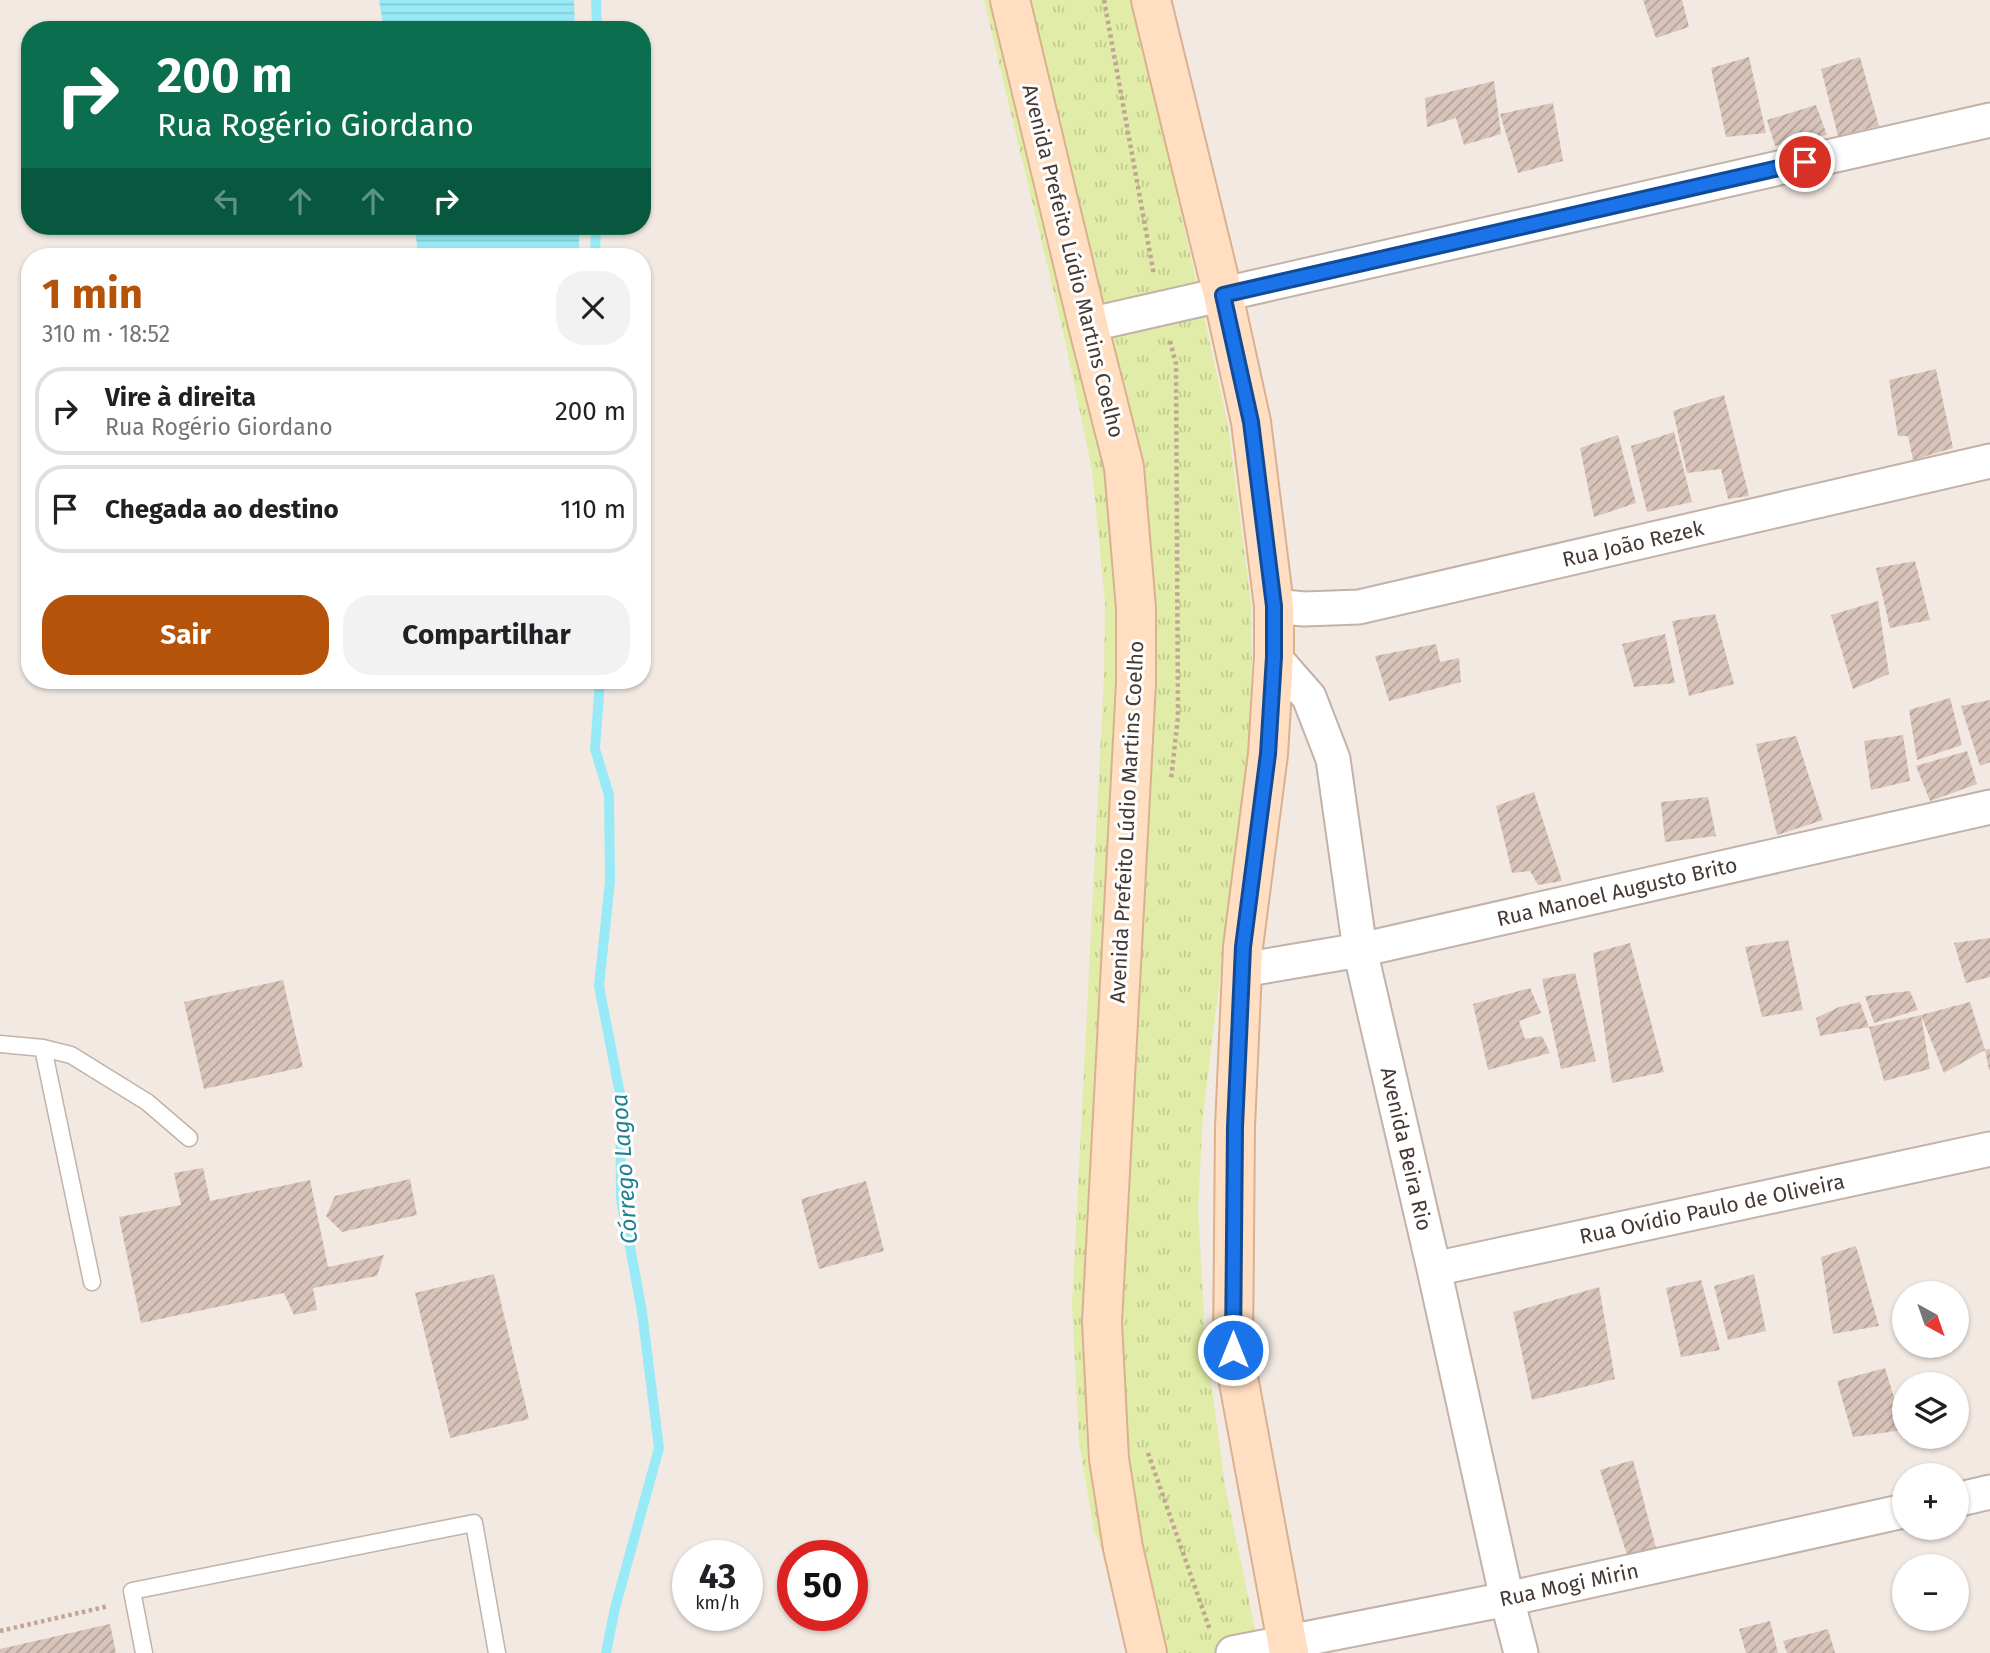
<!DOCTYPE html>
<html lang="pt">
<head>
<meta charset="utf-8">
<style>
	:root { --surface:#fff; --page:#f2f2f2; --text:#202124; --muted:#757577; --line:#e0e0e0; --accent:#b45309 }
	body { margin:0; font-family:"Fira Sans",sans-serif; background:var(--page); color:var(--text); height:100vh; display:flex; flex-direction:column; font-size:26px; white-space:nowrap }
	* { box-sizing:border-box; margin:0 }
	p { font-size:23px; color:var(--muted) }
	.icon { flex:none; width:38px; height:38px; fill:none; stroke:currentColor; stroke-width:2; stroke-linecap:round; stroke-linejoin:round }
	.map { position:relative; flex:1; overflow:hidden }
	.drawer { position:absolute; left:21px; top:248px; width:630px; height:441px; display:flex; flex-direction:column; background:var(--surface); border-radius:28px; box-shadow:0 2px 5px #0004 }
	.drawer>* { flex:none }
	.hud { position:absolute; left:21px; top:21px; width:630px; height:214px; border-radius:28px; box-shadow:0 2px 5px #0004; background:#0b6e4f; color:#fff; overflow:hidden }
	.needle { width:46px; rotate:140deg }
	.tools { position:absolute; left:1892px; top:1281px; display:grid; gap:14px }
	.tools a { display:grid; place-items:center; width:77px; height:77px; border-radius:50%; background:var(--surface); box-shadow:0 2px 5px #0004; font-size:35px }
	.speed { position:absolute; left:672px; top:1540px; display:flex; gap:14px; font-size:35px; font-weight:700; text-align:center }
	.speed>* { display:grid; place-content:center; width:91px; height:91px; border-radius:50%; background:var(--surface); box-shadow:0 2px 5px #0004; line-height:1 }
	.speed small { font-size:18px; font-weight:400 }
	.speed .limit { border:10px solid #d22; background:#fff; color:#111 }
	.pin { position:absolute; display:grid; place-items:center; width:60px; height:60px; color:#fff; margin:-30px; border:4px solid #fff; border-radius:50%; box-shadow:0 2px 7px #0007 }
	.me { position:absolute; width:77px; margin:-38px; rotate:0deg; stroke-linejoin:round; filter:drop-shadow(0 0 5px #0008) }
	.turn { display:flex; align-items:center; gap:24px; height:147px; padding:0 21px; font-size:32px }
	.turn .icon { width:91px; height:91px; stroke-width:2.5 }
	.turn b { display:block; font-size:49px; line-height:60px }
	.lanes { display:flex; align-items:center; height:66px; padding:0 21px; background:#0003; justify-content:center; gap:35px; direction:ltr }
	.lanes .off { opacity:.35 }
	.round { display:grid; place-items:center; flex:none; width:74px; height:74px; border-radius:28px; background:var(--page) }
	.overview { display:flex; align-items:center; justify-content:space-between; height:119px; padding:0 21px }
	h1 { font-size:42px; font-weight:700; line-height:52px; color:var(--accent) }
	.cta { display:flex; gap:14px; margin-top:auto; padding:14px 21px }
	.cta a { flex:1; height:80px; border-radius:28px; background:var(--accent); color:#fff; font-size:28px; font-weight:700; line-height:80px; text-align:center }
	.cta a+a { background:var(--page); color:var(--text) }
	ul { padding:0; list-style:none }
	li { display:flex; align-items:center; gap:21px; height:88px; margin:0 14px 10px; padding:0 7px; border:4px solid var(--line); border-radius:28px }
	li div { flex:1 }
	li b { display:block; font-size:26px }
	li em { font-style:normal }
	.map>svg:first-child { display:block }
</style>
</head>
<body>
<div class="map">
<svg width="1990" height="1653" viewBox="0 0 1990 1653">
	<defs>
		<pattern id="grass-tufts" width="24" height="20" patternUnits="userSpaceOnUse" patternTransform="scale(1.75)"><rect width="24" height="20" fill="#e0eca7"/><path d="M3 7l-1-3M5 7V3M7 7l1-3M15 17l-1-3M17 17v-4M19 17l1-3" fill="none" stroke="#c2cb90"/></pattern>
		<pattern id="water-rules" width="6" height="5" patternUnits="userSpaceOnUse" patternTransform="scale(1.75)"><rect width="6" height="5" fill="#98ebf6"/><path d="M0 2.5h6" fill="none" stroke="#84cad3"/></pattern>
		<pattern id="building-hatch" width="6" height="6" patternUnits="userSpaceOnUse" patternTransform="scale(1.75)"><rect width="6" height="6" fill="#d9c4ba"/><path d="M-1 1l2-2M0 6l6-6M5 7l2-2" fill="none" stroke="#b2a098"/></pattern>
	</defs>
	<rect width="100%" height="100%" fill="#f3e9e3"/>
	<path fill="url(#grass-tufts)" d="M984,0H1134L1228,425L1251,603L1252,663L1249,746L1203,1114L1198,1209L1205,1337L1225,1486L1260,1653H1147L1094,1531L1079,1442L1072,1306L1104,676L1105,602L1092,470L1065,340Z"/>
	<path fill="url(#water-rules)" d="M379,0H574L575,30H384Z
		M415,226H579V257H418Z"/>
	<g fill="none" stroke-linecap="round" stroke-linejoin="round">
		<path stroke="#98ebf6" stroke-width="10" d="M596,0L597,30
			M595,257L596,226
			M600,681L595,749L609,795L610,881L599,986L620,1094L621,1198L642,1312L659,1448L615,1608L606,1653"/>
	</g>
	<path fill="url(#building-hatch)" d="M1643,0H1682L1689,27L1656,38Z
		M1749,57L1766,133L1726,137L1711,68Z
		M1860,57L1879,126L1838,136L1821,69Z
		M1494,81L1501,134L1464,145L1456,118L1427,127L1425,98Z
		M1553,103L1563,161L1518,173L1500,114Z
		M1816,105L1827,135L1775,146L1767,120Z
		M1936,369L1953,448L1913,460L1908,436H1898L1889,380Z
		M1724,395L1749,496L1728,499L1721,469L1687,473L1673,411Z
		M1674,432L1692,502L1647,512L1631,446Z
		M1618,435L1636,503L1594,517L1580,448Z
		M1915,561L1930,620L1890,628L1876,568Z
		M1878,601L1889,674L1853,689L1831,615Z
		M1715,614L1734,684L1689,696L1672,621Z
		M1665,634L1675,683L1634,687L1622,644Z
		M1436,644L1440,662L1459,658L1461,682L1389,701L1375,656Z
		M1950,698L1962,745L1917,760L1909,710Z
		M1990,700V762L1980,766L1961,706Z
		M1903,735L1910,781L1871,790L1864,741Z
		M1796,736L1823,820L1777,835L1756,744Z
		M1967,751L1977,784L1930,801L1916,766Z
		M1534,792L1562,881L1538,885L1530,871L1512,873L1496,806Z
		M1708,797L1716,836L1665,842L1661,802Z
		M1990,938V977L1966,983L1954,943Z
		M1788,940L1803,1010L1762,1017L1745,947Z
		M1630,943L1664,1072L1612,1083L1593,953Z
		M1575,973L1596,1061L1561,1069L1542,979Z
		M283,980L303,1067L204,1089L184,1002Z
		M1530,988L1541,1013L1519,1021L1525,1039L1542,1036L1550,1053L1488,1070L1473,1004Z
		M1910,991L1918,1010L1874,1023L1865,996Z
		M1860,1002L1869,1027L1820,1036L1816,1018L1839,1007Z
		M1970,1002L1985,1050L1944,1073L1921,1015Z
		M1921,1015L1930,1069L1884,1081L1869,1027Z
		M1990,1049V1070H1989L1985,1050Z
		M203,1168L210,1201L310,1180L328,1267L384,1255L377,1276L313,1288L317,1310L294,1315L284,1293L141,1323L119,1217L181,1205L174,1173Z
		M410,1179L417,1215L342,1232L326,1216L335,1196Z
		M866,1181L884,1251L819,1269L801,1199Z
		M1856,1246L1879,1326L1833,1334L1821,1257Z
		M494,1274L529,1419L450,1438L415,1293Z
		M1754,1274L1766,1331L1728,1340L1714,1286Z
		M1701,1280L1720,1350L1681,1357L1666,1288Z
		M1599,1287L1615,1379L1532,1400L1513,1312Z
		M1885,1368L1904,1430L1853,1437L1837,1381Z
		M1633,1460L1656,1548L1627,1555L1600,1470Z
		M1770,1621L1778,1653H1746L1739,1629Z
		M110,1624L116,1653H0V1649Z
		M1828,1629L1835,1653H1787L1783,1641Z"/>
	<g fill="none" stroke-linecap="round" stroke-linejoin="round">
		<defs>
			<path id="lane" d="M0,1044L43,1048L71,1055L147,1102L189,1138
				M43,1048L92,1282
				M144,1653L132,1591L474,1523L497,1653"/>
			<path id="street" d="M1088,325L1990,120
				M1274,606L1304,609L1359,607L1990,461
				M1274,657L1309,697L1333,759L1360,950L1434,1269L1507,1599L1521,1653
				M1242,970L1360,950L1990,807
				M1434,1269L1990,1149
				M1956,1500L1990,1492
				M1233,1653L1507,1599L1904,1511"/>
			<path id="secondary" d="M1010,0L1088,325L1124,467L1136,608V683L1102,1322L1109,1459L1123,1548L1147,1653
				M1151,0L1223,295L1251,422L1274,606V657L1268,754L1243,947L1242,970L1235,1127L1233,1350L1289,1653"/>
		</defs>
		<use href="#lane" stroke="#c2b2a8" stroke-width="19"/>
		<use href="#street" stroke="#c2b2a8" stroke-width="37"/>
		<use href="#secondary" stroke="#dab190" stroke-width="42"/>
		<path stroke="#c2a595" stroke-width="4.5" stroke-dasharray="3.5 3.5" stroke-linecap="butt" d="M1104,0L1154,275
			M1170,341L1176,364L1178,717L1171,779
			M1148,1453L1210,1630
			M0,1631L109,1606"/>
		<use href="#lane" stroke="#fff" stroke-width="16"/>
		<use href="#street" stroke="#fff" stroke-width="33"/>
		<use href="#secondary" stroke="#ffdec1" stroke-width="38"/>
	</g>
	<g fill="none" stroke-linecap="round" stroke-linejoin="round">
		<defs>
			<path id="route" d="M1233,1350L1235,1127L1243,947L1268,754L1274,657V606L1251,422L1223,295L1805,162"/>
		</defs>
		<use href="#route" stroke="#114b97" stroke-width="18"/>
		<use href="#route" stroke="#1a73e8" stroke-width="12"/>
	</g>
	<g text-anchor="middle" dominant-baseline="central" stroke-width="6" stroke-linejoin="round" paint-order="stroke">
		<g font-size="21" fill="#453933" stroke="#fff">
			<text transform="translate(1073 261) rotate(76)">Avenida Prefeito Lúdio Martins Coelho</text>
			<text transform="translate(1633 544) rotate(-13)">Rua João Rezek</text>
			<text transform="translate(1127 822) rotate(-87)">Avenida Prefeito Lúdio Martins Coelho</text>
			<text transform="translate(1617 892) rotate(-13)">Rua Manoel Augusto Brito</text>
			<text transform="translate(1406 1149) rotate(77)">Avenida Beira Rio</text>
			<text transform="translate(1712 1209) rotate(-12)">Rua Ovídio Paulo de Oliveira</text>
			<text transform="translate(1569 1585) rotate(-12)">Rua Mogi Mirin</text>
		</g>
		<g font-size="23" font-style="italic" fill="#1e8090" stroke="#fff">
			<text transform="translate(624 1169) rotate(-94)">Córrego Lagoa</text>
		</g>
	</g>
</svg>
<div class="tools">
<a><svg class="needle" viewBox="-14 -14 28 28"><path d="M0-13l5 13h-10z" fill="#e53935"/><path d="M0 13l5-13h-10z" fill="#757577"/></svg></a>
<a><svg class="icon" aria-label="layers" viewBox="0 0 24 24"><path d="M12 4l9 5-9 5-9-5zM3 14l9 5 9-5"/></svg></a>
<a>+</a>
<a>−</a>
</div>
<div class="speed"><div>43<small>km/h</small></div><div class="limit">50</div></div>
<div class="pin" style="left:1805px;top:162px;background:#d93025"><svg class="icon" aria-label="arrive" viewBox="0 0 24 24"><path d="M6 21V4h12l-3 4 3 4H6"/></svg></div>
<svg class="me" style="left:1233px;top:1350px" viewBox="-20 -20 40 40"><circle r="17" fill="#1a73e8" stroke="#fff" stroke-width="3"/><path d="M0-11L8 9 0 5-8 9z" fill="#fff"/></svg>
<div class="hud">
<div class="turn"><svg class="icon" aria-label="right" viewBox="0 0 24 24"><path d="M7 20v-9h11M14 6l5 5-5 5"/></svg><div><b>200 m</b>Rua Rogério Giordano</div></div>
<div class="lanes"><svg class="icon off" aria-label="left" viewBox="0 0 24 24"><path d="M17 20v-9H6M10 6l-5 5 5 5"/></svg><svg class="icon off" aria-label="ahead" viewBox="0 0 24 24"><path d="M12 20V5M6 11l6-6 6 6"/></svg><svg class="icon off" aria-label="ahead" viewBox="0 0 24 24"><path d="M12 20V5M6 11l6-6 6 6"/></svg><svg class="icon" aria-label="right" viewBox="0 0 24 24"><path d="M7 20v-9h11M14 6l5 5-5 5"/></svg></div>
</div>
<section class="drawer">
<div class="overview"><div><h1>1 min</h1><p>310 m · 18:52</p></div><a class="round"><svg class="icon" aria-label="close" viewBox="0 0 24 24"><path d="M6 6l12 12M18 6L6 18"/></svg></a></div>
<ul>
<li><svg class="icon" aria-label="right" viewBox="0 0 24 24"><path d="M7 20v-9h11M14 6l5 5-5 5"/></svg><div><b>Vire à direita</b><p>Rua Rogério Giordano</p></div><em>200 m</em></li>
<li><svg class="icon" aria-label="arrive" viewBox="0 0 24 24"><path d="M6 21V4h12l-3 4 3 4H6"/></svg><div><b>Chegada ao destino</b></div><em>110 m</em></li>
</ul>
<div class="cta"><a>Sair</a><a>Compartilhar</a></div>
</section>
</div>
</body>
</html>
